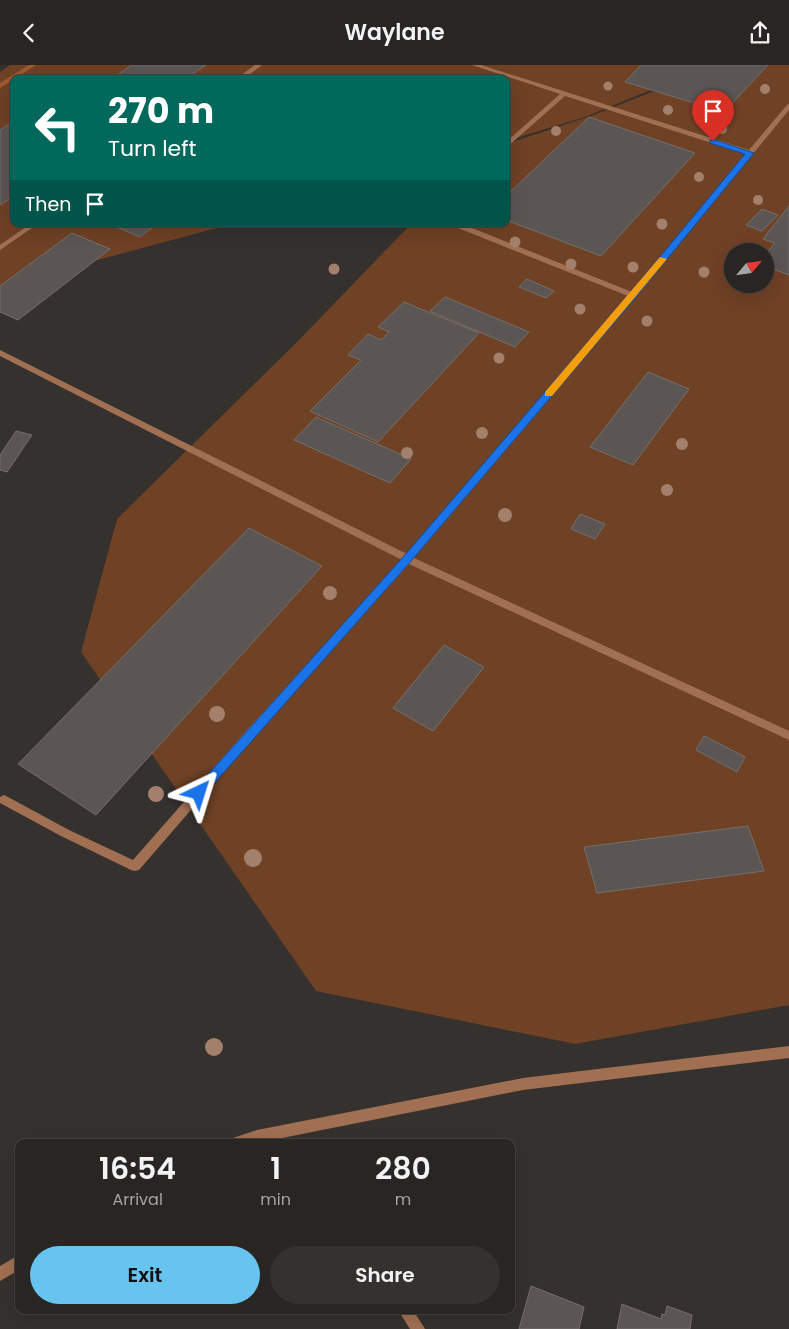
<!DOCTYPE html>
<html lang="en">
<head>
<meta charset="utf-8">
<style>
	:root { --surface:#282522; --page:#34312f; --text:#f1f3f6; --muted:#a5a5a5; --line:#444240; --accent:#67c4ef }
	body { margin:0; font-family:Poppins,sans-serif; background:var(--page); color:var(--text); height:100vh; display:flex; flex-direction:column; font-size:19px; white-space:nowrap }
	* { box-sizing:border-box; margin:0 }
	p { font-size:16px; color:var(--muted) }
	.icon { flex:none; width:28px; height:28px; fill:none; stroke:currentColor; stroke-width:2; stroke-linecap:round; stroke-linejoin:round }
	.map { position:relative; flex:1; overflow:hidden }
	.side { position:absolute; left:15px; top:1074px; width:500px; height:175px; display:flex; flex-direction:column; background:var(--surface); border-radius:10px; box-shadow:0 5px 20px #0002,0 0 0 1px var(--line) }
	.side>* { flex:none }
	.banner { position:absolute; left:10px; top:10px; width:500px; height:152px; border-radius:10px; box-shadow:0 5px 20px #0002,0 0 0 1px var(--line); background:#00695c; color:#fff; overflow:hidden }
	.needle { width:32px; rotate:61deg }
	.tools { position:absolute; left:724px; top:178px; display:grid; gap:10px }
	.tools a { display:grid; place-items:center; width:50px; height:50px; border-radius:50%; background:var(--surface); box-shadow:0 5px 20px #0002,0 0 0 1px var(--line); font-size:25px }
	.pin { position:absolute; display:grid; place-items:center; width:42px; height:42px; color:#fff; margin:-51px -21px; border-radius:50% 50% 50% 0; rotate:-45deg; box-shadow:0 0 5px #0007 }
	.pin .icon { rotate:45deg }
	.me { position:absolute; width:55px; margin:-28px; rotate:41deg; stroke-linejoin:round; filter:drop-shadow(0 0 4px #0008) }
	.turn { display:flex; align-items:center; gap:18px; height:105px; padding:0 15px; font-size:22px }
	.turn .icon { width:65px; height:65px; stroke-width:2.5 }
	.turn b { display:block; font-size:35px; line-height:42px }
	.then { display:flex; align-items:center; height:48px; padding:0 15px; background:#0003; gap:10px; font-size:19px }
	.eta { display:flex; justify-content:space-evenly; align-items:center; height:85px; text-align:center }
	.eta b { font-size:30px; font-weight:600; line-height:35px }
	.cta { display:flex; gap:10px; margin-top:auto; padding:10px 15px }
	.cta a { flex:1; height:58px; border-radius:30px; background:var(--accent); color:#111; font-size:20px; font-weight:600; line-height:58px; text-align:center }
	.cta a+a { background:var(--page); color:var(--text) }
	header { display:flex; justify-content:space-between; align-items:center; height:65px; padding:0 15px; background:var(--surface); font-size:22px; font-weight:600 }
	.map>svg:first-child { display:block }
</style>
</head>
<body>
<header><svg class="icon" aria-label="back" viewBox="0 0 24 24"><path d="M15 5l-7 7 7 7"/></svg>Waylane<svg class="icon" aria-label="share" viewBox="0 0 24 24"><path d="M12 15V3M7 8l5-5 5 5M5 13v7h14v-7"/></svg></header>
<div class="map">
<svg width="789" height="1264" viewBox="0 0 789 1264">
	<rect width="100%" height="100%" fill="#35312e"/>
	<path fill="#6f4125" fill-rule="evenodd" d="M10,0H712L585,52L506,76V14H14V159H232L0,221V7Z
		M720,0H789V940L575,979L316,926L81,587L117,454L297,277L411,159H506V79L591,51ZM732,186H765V219H732Z"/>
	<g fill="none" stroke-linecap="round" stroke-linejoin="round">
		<path fill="#a05a30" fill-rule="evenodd" d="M29,0H36L0,23V18Z"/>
	</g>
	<path fill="#5b5654" stroke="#746f6c" d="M132,0H206L185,14H111Z
		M641,0H768L724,47L625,17Z
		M589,52L695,88L601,191L506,155V131Z
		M14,56V131L0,140V65Z
		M789,141V210L765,201V190L775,178L763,174Z
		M762,144L778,150L762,166L746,160Z
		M110,159H157L140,172Z
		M72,168L110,184L18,255L0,247V221Z
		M527,214L554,226L546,233L519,222Z
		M445,232L529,267L515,282L430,246Z
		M404,237L479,268L378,377L310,346L361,295L348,290L368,269L381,275L389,267L378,262Z
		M648,307L689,324L633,400L590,382Z
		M316,352L411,394L390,418L294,375Z
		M16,366L32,370L7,407L0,405V390Z
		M580,449L605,459L595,474L571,464Z
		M249,463L322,501L96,750L18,699Z
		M444,580L484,602L433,666L393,643Z
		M704,671L745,692L737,707L696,685Z
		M748,761L764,806L597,828L584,782Z
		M531,1221L584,1242L579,1264H519Z
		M622,1239L661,1254L662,1249L665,1250L667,1241L692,1250L690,1264H617Z"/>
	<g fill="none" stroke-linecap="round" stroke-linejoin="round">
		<path fill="#a17053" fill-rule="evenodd" d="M255,0H262L243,14H236Z
			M472,0H481L749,85L787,40L789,39V45L636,232L414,493L789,666V675L409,499L254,672L139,805L135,806L131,805L61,771L0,738V732L4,730L8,732L69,765L133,795L246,666L402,495L0,291V285L407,489L628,231L453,161V159H462L632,227L746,89L565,31L506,83V77L560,29Z
			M30,159H38L0,185V180Z"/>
		<path fill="#a17053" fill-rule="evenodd" d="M789,981V993L523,1025L257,1078H232L233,1073L257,1065L523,1013Z
			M19,1190V1205L0,1216V1201Z
			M398,1245H413L425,1264H410Z"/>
	</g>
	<g fill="#a2806c">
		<circle cx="608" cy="21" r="4.5"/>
		<circle cx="765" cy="24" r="5"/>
		<circle cx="668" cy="45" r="5"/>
		<circle cx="722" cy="64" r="5"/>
		<circle cx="556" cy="66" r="5"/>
		<circle cx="699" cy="112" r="5"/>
		<circle cx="758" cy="135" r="5"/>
		<circle cx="662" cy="159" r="5.5"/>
		<circle cx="515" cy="177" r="5.5"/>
		<circle cx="571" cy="199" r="5.5"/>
		<circle cx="633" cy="202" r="5.5"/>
		<circle cx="334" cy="204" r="5.5"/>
		<circle cx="704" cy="207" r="5.5"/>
		<circle cx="580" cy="244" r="5.5"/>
		<circle cx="647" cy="256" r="5.5"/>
		<circle cx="499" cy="293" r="5.5"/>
		<circle cx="482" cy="368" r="6"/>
		<circle cx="682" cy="379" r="6"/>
		<circle cx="407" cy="388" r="6"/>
		<circle cx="667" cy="425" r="6"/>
		<circle cx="505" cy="450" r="7"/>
		<circle cx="330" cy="528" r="7"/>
		<circle cx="217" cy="649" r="8"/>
		<circle cx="156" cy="729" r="8"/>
		<circle cx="253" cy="793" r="9"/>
		<circle cx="214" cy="982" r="9"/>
	</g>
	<path fill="#1a73e8" stroke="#114b97" d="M710,75H715L754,88L636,232L411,496L203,731L199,733L195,731L193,728L195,724L404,491L630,228L745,89L710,78Z"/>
	<path fill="#f59e0b" d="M660,192L667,194L552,331H545V327Z"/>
</svg>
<div class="tools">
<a><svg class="needle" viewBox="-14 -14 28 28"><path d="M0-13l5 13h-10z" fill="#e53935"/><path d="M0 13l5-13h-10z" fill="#a5a5a5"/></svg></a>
</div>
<div class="pin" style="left:713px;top:76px;background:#d93025"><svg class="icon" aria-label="arrive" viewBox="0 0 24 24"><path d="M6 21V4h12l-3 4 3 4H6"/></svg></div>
<svg class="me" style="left:199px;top:728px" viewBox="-20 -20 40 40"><path d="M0-17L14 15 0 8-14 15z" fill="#1a73e8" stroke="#fff" stroke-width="4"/></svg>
<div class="banner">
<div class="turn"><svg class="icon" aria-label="left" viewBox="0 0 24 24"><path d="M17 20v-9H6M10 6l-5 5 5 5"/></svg><div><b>270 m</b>Turn left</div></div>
<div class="then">Then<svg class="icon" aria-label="arrive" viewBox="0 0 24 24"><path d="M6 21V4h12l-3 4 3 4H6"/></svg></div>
</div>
<section class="side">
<div class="eta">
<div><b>16:54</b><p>Arrival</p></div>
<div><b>1</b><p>min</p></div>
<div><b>280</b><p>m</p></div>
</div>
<div class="cta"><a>Exit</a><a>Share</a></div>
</section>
</div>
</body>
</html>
